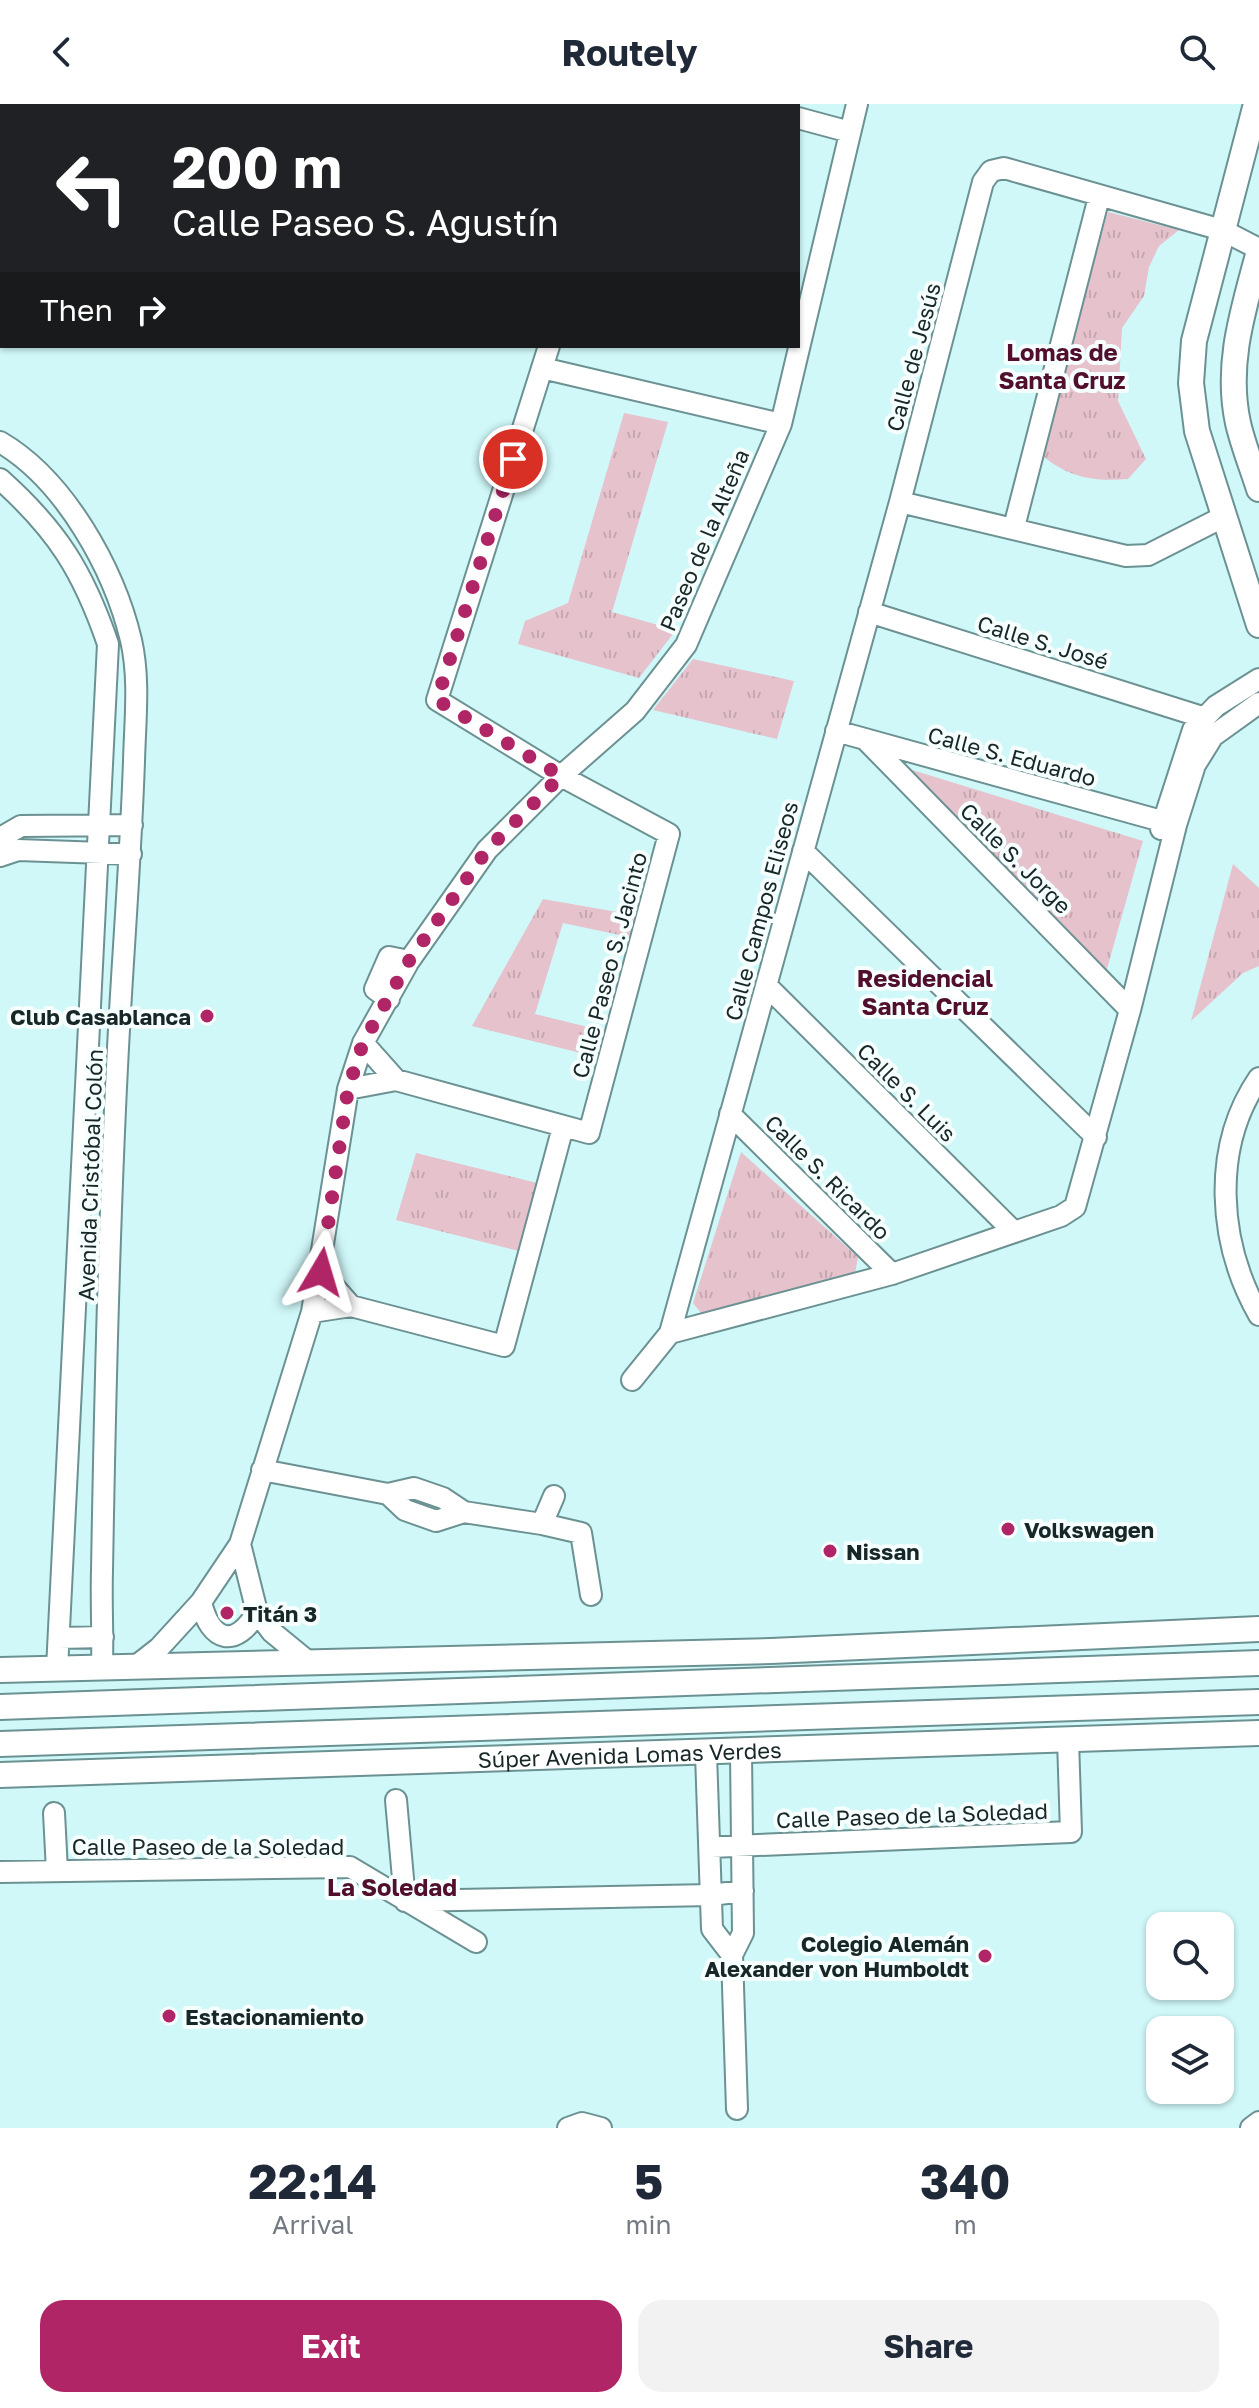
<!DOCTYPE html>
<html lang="en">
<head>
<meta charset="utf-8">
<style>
	:root { --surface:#fff; --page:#f2f2f3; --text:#1f2937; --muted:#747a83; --accent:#af2565 }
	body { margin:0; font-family:"Golos Text",sans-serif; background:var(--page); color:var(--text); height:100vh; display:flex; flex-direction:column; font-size:30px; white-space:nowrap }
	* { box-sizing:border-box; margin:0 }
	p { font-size:26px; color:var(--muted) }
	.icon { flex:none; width:44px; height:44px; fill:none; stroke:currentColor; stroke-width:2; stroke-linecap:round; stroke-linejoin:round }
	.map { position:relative; height:2024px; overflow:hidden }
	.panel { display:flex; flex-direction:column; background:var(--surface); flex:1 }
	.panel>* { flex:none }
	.banner { position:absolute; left:0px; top:0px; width:800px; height:244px; box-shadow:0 2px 6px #0004; background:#202124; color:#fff; overflow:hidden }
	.fabs { position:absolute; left:1146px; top:1808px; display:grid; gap:16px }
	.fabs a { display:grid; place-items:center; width:88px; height:88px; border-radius:16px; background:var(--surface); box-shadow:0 2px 6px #0004; font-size:40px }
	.pin { position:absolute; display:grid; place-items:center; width:68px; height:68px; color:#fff; margin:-34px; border:4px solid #fff; border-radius:50%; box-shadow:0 2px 8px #0007 }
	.me { position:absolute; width:88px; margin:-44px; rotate:7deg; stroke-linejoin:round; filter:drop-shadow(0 0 6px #0008) }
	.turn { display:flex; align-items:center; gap:28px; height:168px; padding:0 40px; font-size:36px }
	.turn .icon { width:104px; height:104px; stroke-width:2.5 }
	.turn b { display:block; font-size:56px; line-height:68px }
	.then { display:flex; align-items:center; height:76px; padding:0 40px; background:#0003; gap:16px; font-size:30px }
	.eta { display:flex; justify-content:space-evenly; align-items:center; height:136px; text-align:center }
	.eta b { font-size:48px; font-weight:700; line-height:56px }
	.action { display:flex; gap:16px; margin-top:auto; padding:16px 40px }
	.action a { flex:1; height:92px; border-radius:24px; background:var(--accent); color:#fff; font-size:32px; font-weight:700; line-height:92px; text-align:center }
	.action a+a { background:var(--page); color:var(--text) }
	header { display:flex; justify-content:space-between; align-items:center; height:104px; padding:0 40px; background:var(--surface); font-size:36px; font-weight:700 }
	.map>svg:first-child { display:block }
</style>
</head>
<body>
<header><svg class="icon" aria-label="back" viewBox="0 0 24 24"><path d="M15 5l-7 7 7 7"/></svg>Routely<svg class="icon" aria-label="search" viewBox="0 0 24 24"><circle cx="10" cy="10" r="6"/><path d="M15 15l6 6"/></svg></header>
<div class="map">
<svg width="1259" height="2024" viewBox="0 0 1259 2024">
	<defs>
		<pattern id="grass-tufts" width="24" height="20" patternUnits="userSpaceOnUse" patternTransform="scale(2)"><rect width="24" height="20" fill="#e6c2cd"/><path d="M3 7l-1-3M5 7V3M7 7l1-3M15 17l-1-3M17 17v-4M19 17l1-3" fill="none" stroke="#c5a7b0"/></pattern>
	</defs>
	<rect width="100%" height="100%" fill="#d0f8f9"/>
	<path fill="url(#grass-tufts)" d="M1108,108L1179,126L1159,142L1149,163L1144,192L1122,224L1118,297L1146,355L1128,375C1091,378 1066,373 1037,347Z
		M624,309L668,318L612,508L676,526L639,574L518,540L525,517L568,499Z
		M693,555L794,577L777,635L653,606Z
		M909,665L1143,737L1105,872L1073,844Z
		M1233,760L1259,784V862L1243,869L1191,917Z
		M543,795L634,811L629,833L563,819L535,910L604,927L597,953L472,922Z
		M741,1048L858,1153L855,1170L713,1209H701L693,1199Z
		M416,1049L537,1079L519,1147L396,1116Z"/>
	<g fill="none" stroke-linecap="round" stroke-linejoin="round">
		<defs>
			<path id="minor" d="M746,0L753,2
				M620,2L621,0
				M798,14L850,28
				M542,264L781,320
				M0,338C65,376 114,465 131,536C140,575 135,617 134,657C131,746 124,835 119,925C109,1105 105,1287 102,1467C101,1499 103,1531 102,1563
				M0,375C57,426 83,467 108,540L57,1565
				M900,398L1126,452L1148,451L1223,413
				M1014,423L1099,93
				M869,508L1202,613
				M836,627L1176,721
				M867,637L1130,906
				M1161,725L1193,626L1216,602L1259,575
				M0,734L21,722L132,721
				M803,747L1096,1033
				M0,752L18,746L131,750
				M766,881L1014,1128
				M389,895L375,885L389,853L409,857
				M363,939L396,976
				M1259,974C1211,1044 1218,1139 1259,1211
				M348,985L396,976L589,1029L669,730L561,672L437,596L549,242
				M730,1010L892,1170
				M321,1168L351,1202
				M312,1208L351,1202L504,1242L563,1023
				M670,1229L892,1170L1061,1112L1075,1103L1130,906L1176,721L1195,661L1213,632L1259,599
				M632,1276L670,1229L900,398L983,78L991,67L1004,64L1222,126L1259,145
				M262,1366L388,1390L414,1384L443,1394L464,1408
				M388,1390L405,1406L436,1417L464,1408L542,1420L554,1392
				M542,1420L581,1429L591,1491
				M240,1440L257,1508L272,1528L311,1560
				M201,1498C210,1538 236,1545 257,1508
				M59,1534L103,1533
				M136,1562L159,1544L201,1498L240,1440L312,1208L348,985L363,939L409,857L487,746L561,672L635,607L686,541L781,320L857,0
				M706,1650L712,1825L732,1851
				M396,1696L405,1797
				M54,1709L57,1767
				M711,1743L1071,1728L1068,1636
				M0,1768L350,1763L476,1838
				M405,1797L711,1791L743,1787
				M737,2005L732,1851L743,1829L741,1648
				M568,2024L582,2019L601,2024
				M1251,2024L1259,2018"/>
			<g id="major">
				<path d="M1256,0L1194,237L1191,279L1197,327L1259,521"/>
				<path d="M1259,147C1244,204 1225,259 1238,319C1243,341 1252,363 1259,385"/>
				<path d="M0,1566L771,1547L1259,1525"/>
				<path d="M0,1603L1259,1559"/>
				<path d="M0,1640L1259,1598"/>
				<path id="s1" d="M0,1671L1259,1629"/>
			</g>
		</defs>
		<use href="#minor" stroke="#6c9192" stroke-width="24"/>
		<use href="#major" stroke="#6c9192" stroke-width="28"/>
		<use href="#minor" stroke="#fff" stroke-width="20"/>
		<use href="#major" stroke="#fff" stroke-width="24"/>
	</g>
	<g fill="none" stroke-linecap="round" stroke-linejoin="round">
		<path stroke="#af2565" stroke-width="14" stroke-dasharray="0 25.2" d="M321,1168L348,985L363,939L409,857L487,746L561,672L437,596L513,355"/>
	</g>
	<g fill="#af2565" stroke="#f6fefe" stroke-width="3">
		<circle cx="207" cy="912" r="8"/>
		<circle cx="1008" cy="1425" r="8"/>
		<circle cx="830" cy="1447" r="8"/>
		<circle cx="227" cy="1509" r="8"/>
		<circle cx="985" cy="1852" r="8"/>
		<circle cx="169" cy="1912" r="8"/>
	</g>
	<g text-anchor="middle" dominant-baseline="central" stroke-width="8" stroke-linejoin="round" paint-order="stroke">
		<g font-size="22" fill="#172626" stroke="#f6fefe">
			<text transform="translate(913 253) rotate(-75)">Calle de Jesús</text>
			<text transform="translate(704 436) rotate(-67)">Paseo de la Alteña</text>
			<text transform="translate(1043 538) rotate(17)">Calle S. José</text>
			<text transform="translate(1012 652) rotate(15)">Calle S. Eduardo</text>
			<text transform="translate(1016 754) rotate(45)">Calle S. Jorge</text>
			<text transform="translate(761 807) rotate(-75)">Calle Campos Eliseos</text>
			<text transform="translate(609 861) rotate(-75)">Calle Paseo S. Jacinto</text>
			<text transform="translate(907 988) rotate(45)">Calle S. Luis</text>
			<text transform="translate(90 1071) rotate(-88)">Avenida Cristóbal Colón</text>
			<text transform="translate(828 1073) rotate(45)">Calle S. Ricardo</text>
			<text stroke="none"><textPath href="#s1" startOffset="630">Súper Avenida Lomas Verdes</textPath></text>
			<text transform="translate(912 1711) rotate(-2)">Calle Paseo de la Soledad</text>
			<text x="208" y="1742">Calle Paseo de la Soledad</text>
		</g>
		<g font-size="22" font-weight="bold" fill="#172626" stroke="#f6fefe" text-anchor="start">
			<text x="191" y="912" text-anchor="end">Club Casablanca</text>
			<text x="1024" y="1425">Volkswagen</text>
			<text x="846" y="1447">Nissan</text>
			<text x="243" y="1509">Titán 3</text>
			<text x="969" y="1839" text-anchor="end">Colegio Alemán<tspan x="969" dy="25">Alexander von Humboldt</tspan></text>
			<text x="185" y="1912">Estacionamiento</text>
		</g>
		<g font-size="24" font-weight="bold" fill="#510f2d" stroke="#f6fefe">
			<text x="1062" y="247">Lomas de<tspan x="1062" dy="28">Santa Cruz</tspan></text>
			<text x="925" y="873">Residencial<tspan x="925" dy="28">Santa Cruz</tspan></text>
			<text x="392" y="1782">La Soledad</text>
		</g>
	</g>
</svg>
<div class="fabs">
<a><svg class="icon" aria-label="search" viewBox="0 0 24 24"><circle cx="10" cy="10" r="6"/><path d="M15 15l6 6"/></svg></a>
<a><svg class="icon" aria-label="layers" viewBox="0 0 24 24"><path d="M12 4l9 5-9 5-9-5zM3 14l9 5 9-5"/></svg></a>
</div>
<div class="pin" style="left:513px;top:355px;background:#d93025"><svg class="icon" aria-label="arrive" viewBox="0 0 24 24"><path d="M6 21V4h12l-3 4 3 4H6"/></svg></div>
<svg class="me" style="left:321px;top:1168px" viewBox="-20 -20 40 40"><path d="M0-17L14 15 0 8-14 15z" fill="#af2565" stroke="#fff" stroke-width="4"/></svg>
<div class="banner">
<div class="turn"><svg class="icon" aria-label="left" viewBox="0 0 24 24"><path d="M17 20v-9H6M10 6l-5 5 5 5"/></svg><div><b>200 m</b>Calle Paseo S. Agustín</div></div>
<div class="then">Then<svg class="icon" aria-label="right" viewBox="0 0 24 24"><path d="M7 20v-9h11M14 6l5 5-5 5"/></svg></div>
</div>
</div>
<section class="panel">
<div class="eta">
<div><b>22:14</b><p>Arrival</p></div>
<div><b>5</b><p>min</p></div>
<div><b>340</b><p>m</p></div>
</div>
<div class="action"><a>Exit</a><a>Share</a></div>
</section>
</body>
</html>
